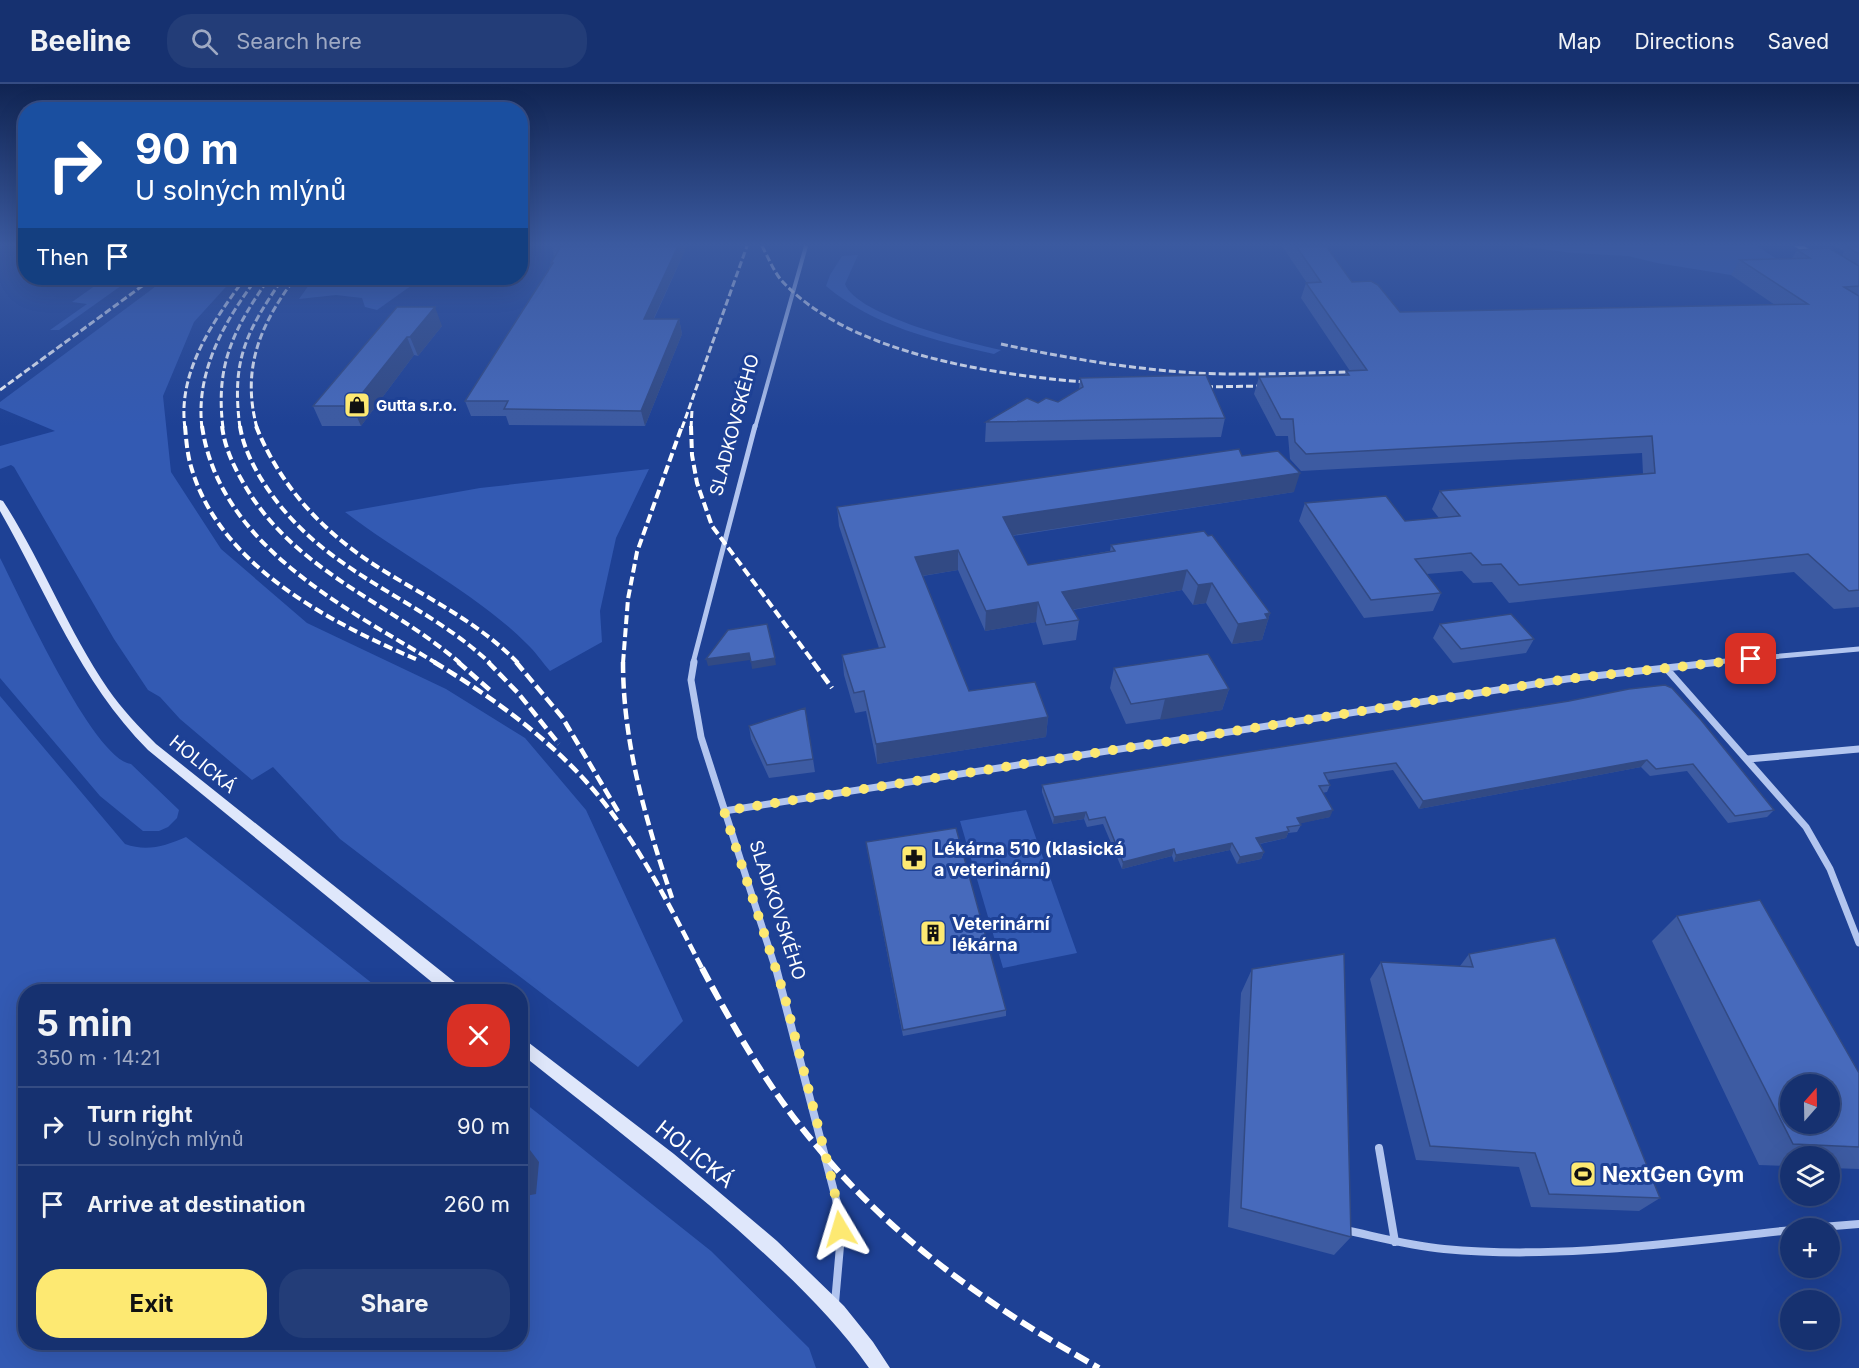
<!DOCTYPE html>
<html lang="en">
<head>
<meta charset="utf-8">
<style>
	:root { --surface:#163170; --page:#233d78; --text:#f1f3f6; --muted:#9ea9c3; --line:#354c83; --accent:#fde972 }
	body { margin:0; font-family:Inter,sans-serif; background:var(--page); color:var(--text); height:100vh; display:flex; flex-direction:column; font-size:22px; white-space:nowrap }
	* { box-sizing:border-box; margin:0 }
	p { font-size:20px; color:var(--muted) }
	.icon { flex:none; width:33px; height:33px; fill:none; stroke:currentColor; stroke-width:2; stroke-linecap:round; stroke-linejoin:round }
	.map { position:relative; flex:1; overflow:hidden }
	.drawer { position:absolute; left:18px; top:900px; width:510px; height:366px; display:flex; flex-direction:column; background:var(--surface); border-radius:24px; box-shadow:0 6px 24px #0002,0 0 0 2px var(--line) }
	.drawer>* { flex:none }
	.hud { position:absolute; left:18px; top:18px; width:510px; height:183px; border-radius:24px; box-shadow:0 6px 24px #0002,0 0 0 2px var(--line); background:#1a4fa0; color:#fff; overflow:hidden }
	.needle { width:39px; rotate:20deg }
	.tools { position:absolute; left:1780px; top:990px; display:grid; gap:12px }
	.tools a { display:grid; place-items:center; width:60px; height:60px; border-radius:50%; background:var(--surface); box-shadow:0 6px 24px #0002,0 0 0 2px var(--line); font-size:30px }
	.pin { position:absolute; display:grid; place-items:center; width:51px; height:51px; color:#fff; margin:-26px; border-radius:12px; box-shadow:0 3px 9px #0006 }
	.me { position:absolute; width:66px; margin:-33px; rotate:353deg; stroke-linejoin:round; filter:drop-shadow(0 0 4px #0008) }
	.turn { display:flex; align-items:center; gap:21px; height:126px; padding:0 18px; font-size:27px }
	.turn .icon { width:78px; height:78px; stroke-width:2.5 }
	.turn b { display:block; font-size:42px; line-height:51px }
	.then { display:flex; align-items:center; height:57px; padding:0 18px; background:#0003; gap:12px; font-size:22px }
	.round { display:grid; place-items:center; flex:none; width:63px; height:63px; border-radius:24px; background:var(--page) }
	.head { display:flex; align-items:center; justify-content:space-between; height:102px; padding:0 18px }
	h1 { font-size:36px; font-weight:700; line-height:45px }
	.primary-button { display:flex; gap:12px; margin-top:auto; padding:12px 18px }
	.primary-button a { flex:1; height:69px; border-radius:24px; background:var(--accent); color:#111; font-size:24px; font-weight:700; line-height:69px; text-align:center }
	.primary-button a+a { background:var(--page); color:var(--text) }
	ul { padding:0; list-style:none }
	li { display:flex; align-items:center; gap:18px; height:78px; padding:0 18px; border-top:2px solid var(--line) }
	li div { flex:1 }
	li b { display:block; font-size:22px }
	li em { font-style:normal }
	header { display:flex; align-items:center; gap:36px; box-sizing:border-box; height:84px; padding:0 30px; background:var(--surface); border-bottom:2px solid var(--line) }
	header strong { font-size:28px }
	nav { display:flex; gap:33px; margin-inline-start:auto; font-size:21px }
	.search { width:420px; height:54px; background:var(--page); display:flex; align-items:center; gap:15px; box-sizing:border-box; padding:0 21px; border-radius:24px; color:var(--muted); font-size:22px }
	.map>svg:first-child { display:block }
</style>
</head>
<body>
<header>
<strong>Beeline</strong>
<div class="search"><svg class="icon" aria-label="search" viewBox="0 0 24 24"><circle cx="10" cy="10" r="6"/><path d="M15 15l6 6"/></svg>Search here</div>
<nav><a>Map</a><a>Directions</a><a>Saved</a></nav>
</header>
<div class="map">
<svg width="1859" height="1284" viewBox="0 0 1859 1284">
	<rect width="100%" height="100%" fill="#1e4195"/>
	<path fill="#335ab3" d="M1518,162H1757L1787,182L1765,190L1731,191L1657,179L1628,172L1573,169Z
		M858,171L845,200C857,232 970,259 1001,266L994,270C936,257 873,242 826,202L830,191L842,172Z
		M106,194H132L59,246H50L87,220L72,218Z
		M167,194H234L194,238L163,312L171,388L221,465L307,539L446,605L525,654L586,726L683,937L638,983L340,755L273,683L252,696L180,635L160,613L148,606L114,555L14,383L11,381L0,385V362L55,347L0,324V318Z
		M314,194H422L377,226L365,223L362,214L336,211L299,215Z
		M649,385L616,454L600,527L602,558L550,587C542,578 535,567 526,559C476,509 402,472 345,428L480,404Z
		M0,474C19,511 93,675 131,680L179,726L177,734L168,743L159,747H143L100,712L0,594Z
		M0,612L125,760C147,768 165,762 186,753L382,907L26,908V1258H520L521,1016L711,1167L809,1264L816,1284H0Z
		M1026,726L1077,869L1003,884L960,737Z"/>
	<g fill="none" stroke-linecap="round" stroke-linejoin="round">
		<path stroke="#b2c5ef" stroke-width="4" d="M755,344L806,162"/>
		<path stroke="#b2c5ef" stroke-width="5" d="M693,579L755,342
			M1704,579L1859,565"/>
		<path stroke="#b2c5ef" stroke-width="7" d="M694,578L691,596L701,653L776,886
			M1665,583L1806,743L1830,785L1859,859
			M1748,675L1859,665
			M724,727L1567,595L1720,578"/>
		<path stroke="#b2c5ef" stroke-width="8" d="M776,884L837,1119L840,1162L835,1219
			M1379,1064L1395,1158
			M1809,1144L1859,1140
			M1345,1146C1378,1153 1410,1162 1444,1165C1559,1176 1677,1158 1791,1146"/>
		<path fill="#dfe7fb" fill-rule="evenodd" d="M0,416L3,417C42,477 67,545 108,605C122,625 139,643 156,660L461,903L463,908H444L148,666C79,596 48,511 0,427Z
			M520,952L674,1070L777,1157L844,1222L873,1258L890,1284H869C832,1231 785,1188 737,1145C667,1084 593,1027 520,969Z"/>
		<path fill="#fafbff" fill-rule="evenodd" d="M1794,162H1804L1826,176L1819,178Z"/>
		<path stroke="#fff" stroke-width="3" stroke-dasharray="7 3" stroke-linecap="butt" d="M762,162C768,173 774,188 782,197C851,272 1001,292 1097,299
			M1001,260C1065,274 1131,285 1196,289C1252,292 1307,288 1362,288
			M1196,303L1271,302
			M0,306L153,194
			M185,344C177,288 214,236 245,194
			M202,344C195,288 225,236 257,194
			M223,344C215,280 234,245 269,194
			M240,344C231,276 246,248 283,194
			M257,344C241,285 260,241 295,194
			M682,344L747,162
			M691,344L692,326"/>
		<path stroke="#fff" stroke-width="4" stroke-dasharray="9 4" stroke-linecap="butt" d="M185,342C186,354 187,367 190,379C217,481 329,538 418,576
			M202,342C219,461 344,523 436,579
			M222,342C225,367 237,389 250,410C302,490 390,519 460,579
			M240,342C243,363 254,384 265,401C324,491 417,511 490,579
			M256,342C280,402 322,447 376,482C425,513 477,537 518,579
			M691,342L692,371L697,399L712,442L814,579
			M623,579L628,515L637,468L682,342"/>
		<path stroke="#fff" stroke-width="4.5" stroke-dasharray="11 4.5" stroke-linecap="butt" d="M434,578C492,613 546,652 591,703C638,757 670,823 703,886
			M458,578L491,607
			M488,578L518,609L559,660
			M516,578L562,633L619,729
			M623,578C623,660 646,737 672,814
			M813,578L832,604"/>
		<path stroke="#fff" stroke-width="6" stroke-dasharray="15 6" stroke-linecap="butt" d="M702,884C735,946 770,1007 815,1060C892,1155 993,1225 1099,1284"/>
	</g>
	<path fill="#3d5ba2" d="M552,162H687L654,235H679L682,250L645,342L509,341L506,332H471L465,317L551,181V179L554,173Z
		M1282,162H1326L1352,198L1400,228L1775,221L1731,191L1740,176L1792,174L1797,166L1842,172L1844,167L1834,162H1859V523L1834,525L1794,488L1509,519L1492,498L1473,499L1462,487L1427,490L1441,509L1433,527L1364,534L1299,437L1305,419L1405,437L1439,434L1432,425L1440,407L1643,390L1642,369L1301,387L1290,375L1288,352H1276L1254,310L1259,293L1345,291L1346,287H1350L1301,214L1306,199H1307Z
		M397,223L442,242L418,272L414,271L361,342H322L313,322Z
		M1080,294L1225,334L1221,353L985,358L986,338L1038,319L1058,318L1079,306Z
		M1242,372L1294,408L1012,452L1028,481L1110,467L1111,461L1204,447L1270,529L1262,556L1232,560L1206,519L1193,521L1182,506L1073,526L1079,536L1076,556L1043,561L1036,538L985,547L958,486L923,492L969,607L1048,633L1046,653L877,680L866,627L855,629L844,591L842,571L879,564L839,442L837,423Z
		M1440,540L1534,555L1526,569L1453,579L1433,554Z
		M1114,584L1229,605L1222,626L1126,640L1110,604Z
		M1629,605L1774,726L1767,733L1728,739L1687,687L1650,692L1641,683L1419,725L1393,686L1327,696L1330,701L1327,708L1322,709L1330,733L1300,739L1301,741L1297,748L1288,749L1286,754L1260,760L1264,768L1261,775L1237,780L1230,766L1174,778L1172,772L1122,785L1103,740L1087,743L1084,735L1053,740L1042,708V701L1569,617Z
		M749,642L813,675L815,688L769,694L751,655Z
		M866,758L1006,926V932L903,952L867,765Z
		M1677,832L1859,989V1085L1830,1084V1072H1791V1082L1759,1081L1652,857Z
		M1469,870L1660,1114L1639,1127L1531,1123L1519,1083L1416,1076L1370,895L1381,878L1460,882Z
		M1252,885L1351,1153L1334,1171L1228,1143L1241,909Z"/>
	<path fill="#324a84" d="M678,162H687L647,249L644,235Z
		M435,223L442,242L418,272L410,253Z
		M679,235L682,250L645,342L641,327Z
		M407,253L414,271L361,342L352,322Z
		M1300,389L1294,408L1001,453L1003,433Z
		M958,466V486L915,493V473Z
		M1187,486L1182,506L1059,528L1062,508Z
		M1212,499L1206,519L1193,521L1198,501Z
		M1038,518L1036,538L985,547L986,527Z
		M1270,529L1262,556L1232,560L1238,540L1265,530Z
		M749,569L750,576L708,582L706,575Z
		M775,574L776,581L752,585L751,578Z
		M1229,605L1222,626L1160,636L1165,615Z
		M1048,633L1046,653L877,680L876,660Z
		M1647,676L1641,683L1419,725L1423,717Z
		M1333,726L1330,733L1294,741L1297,734Z
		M1086,728L1084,735L1053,740L1054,733Z
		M1289,747L1286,754L1254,761L1256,754Z
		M1232,759L1230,766L1174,778L1176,771Z
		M1174,765L1172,772L1122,785L1123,778Z
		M1264,768L1261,775L1237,780L1240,773Z
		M527,1062L539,1078L536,1110L520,1113V1096Z"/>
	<path fill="#476abc" stroke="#324a84" stroke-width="1.5" fill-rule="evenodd" d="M552,162H678L644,235H679L641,327L504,325L508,317H465L553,179H551L561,162Z
		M1296,162H1326L1352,198L1371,197L1378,201L1400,228L1808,220L1740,176L1810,174L1797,166L1829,164L1859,182V202L1844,203L1859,212V506L1849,507L1808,470L1519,501L1501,480L1482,481L1471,469L1415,475L1441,509L1371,516L1305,419L1386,412L1405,437L1460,432L1440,407L1655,389L1652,352L1306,370L1295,358L1293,335H1281L1259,293L1349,291L1346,287L1367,286L1306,199L1321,198Z
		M1847,163H1859V170Z
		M397,223H435L410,253H407L352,322H313Z
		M1206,291L1225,334L986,338L1027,314L1038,319L1046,314L1058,318L1083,303L1080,294Z
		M1239,365L1242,372L1278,367L1300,389L1003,433L1028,481L1115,467L1111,461L1204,447L1208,452L1212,451L1270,529L1265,530L1268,535L1238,540L1212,499L1198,501L1187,486L1062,508L1079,536L1046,541L1038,518L986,527L958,466L915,473L969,607L1035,598L1048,633L876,660L864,607L854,609L842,571L885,563L837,423Z
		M1511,530L1534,555L1461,565L1440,540Z
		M767,540L775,574L751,578L749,569L706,575L728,546Z
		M1208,570L1229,605L1131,620L1114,584Z
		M1665,601L1672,604L1701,636L1774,726L1735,732L1693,680L1656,685L1647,676L1423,717L1396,679L1324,689L1330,701L1319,702L1333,726L1297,734L1301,741L1287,743L1289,747L1256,754L1264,768L1240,773L1232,759L1176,771L1174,765L1123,778L1105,733L1089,736L1086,728L1054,733L1042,701L1569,617L1629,605Z
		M805,624L813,675L767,681L749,642Z
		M956,744L1006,926L903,946L866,758Z
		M1760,816L1859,989V1063L1793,1060L1677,832ZM1791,1000H1830V1040H1791Z
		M1555,854L1660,1114L1549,1110L1535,1069L1430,1062L1381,878L1473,883L1469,870Z
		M1344,870L1351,1153L1241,1124L1252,885Z
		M527,1062L524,1095L520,1096V1063Z"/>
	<linearGradient id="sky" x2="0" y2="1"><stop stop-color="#102452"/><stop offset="0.47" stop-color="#3b5aa0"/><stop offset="1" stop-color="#3b5aa0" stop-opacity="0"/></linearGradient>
	<rect width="1859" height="342" fill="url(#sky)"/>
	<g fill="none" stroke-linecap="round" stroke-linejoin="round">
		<path stroke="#fde972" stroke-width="10" stroke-dasharray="0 18" d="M840,1145L834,1104L784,910L724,727L1567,595L1751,575"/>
	</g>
	<defs>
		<symbol id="shop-square" viewBox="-11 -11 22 22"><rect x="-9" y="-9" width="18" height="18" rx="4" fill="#fde972" stroke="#1e4195"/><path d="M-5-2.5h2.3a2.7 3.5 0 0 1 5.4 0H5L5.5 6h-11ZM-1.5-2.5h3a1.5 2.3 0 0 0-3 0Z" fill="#111"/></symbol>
		<symbol id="pharmacy-square" viewBox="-11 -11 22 22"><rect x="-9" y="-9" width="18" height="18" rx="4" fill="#fde972" stroke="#1e4195"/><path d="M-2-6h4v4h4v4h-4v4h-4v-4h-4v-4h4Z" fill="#111"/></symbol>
		<symbol id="building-square" viewBox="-11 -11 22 22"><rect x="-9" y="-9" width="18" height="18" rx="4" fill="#fde972" stroke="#1e4195"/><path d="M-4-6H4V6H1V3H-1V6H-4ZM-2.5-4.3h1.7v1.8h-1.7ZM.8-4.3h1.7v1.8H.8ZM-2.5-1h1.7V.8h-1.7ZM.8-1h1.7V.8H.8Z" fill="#111"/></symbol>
		<symbol id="stadium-square" viewBox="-11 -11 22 22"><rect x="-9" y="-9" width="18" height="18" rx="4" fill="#fde972" stroke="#1e4195"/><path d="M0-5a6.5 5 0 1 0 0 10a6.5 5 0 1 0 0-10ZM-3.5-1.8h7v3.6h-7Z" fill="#111"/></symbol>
	</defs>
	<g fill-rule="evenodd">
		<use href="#shop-square" x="342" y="306" width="30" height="30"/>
		<use href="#pharmacy-square" x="899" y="759" width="30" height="30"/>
		<use href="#building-square" x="918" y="834" width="30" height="30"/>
		<use href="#stadium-square" x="1568" y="1075" width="30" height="30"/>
	</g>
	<g text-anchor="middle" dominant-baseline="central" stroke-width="6" stroke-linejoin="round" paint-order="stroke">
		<g font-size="15" font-weight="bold" fill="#fff" stroke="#1e4195" text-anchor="start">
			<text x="376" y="321">Gutta s.r.o.</text>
		</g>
		<g font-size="18" fill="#fff" stroke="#1e4195">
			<text transform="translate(734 341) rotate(-75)">SLADKOVSKÉHO</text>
			<text transform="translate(203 680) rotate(39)">HOLICKÁ</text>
			<text transform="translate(778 826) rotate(72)">SLADKOVSKÉHO</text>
		</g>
		<g font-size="18" font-weight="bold" fill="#fff" stroke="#1e4195" text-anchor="start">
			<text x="934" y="764">Lékárna 510 (klasická<tspan x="934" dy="21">a veterinární)</tspan></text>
			<text x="952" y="839">Veterinární<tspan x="952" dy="21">lékárna</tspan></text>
		</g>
		<g font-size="21" fill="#fff" stroke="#1e4195">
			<text transform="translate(695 1070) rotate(39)">HOLICKÁ</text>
		</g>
		<g font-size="21" font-weight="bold" fill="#fff" stroke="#1e4195" text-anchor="start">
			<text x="1602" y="1090">NextGen Gym</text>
		</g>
	</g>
</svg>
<div class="tools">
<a><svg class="needle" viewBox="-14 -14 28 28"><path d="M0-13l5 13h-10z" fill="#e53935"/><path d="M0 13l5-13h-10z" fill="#9ea9c3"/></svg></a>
<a><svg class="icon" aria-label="layers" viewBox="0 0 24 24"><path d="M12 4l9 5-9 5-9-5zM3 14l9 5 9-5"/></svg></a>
<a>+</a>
<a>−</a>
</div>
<div class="pin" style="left:1751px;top:575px;background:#d93025"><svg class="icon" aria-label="arrive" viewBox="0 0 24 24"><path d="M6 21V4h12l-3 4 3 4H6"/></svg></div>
<svg class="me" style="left:840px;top:1145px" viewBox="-20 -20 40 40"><path d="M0-17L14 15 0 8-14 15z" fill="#fde972" stroke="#fff" stroke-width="4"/></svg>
<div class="hud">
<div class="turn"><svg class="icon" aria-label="right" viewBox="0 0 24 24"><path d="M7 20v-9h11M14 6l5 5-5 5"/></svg><div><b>90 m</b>U solných mlýnů</div></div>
<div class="then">Then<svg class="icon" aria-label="arrive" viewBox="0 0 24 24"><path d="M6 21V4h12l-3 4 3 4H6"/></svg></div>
</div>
<section class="drawer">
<div class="head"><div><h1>5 min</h1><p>350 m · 14:21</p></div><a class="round" style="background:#d93025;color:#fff"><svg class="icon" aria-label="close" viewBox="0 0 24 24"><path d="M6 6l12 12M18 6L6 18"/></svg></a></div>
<ul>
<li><svg class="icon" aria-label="right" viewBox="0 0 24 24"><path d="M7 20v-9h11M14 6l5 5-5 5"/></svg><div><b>Turn right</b><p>U solných mlýnů</p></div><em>90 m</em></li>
<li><svg class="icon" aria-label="arrive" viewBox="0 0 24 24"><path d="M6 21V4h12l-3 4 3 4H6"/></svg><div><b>Arrive at destination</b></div><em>260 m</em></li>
</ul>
<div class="primary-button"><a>Exit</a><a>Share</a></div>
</section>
</div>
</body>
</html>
